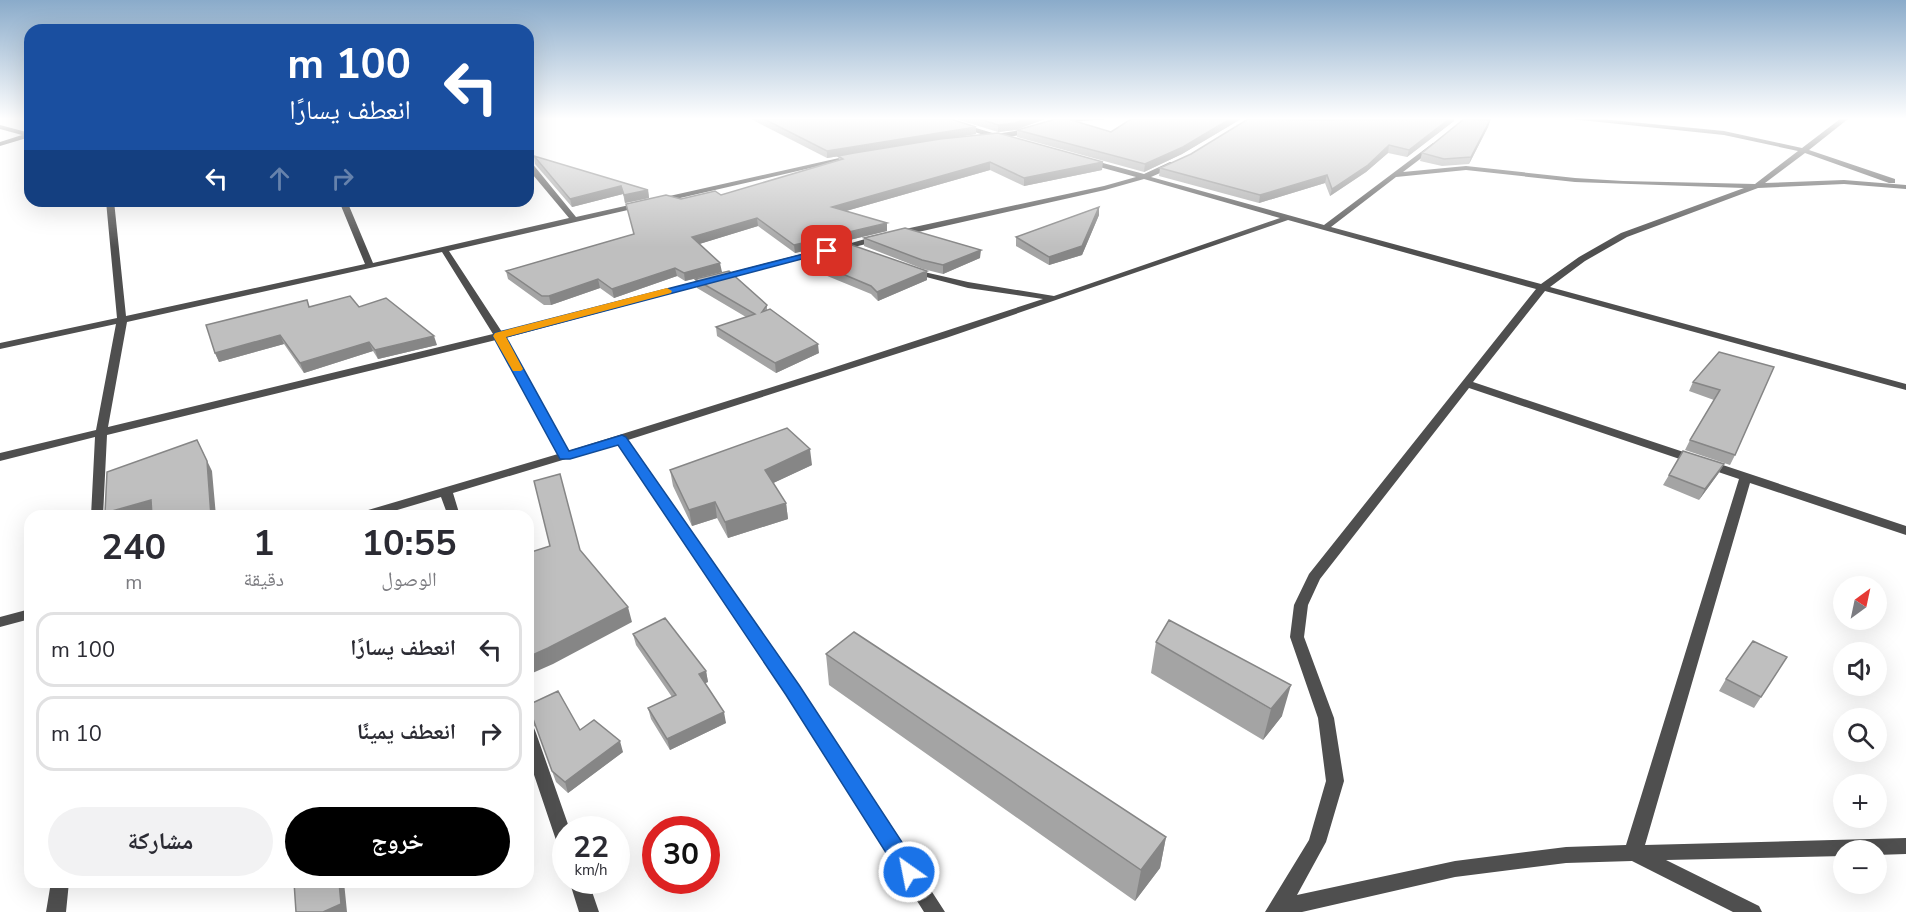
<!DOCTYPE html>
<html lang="ar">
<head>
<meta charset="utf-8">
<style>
	:root { --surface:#fff; --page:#f2f2f3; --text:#2b2b33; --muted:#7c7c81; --line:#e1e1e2; --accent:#000 }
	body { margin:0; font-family:"Nunito Sans","Noto Naskh Arabic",sans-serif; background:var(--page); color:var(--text); direction:rtl; height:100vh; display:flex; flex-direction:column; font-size:22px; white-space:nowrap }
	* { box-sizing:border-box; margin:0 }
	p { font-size:20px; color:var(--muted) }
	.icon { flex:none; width:33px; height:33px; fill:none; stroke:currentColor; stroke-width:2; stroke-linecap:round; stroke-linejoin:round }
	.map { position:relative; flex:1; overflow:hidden; direction:ltr }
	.drawer { position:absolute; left:24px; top:510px; width:510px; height:378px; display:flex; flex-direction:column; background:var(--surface); border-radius:18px; box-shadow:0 6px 24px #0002; direction:rtl }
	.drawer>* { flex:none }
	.hud { position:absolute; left:24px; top:24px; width:510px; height:183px; border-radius:18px; box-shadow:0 6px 24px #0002; direction:rtl; background:#1a4fa0; color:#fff; overflow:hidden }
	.needle { width:39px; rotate:33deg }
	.tools { position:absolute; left:1833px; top:576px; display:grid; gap:12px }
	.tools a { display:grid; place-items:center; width:54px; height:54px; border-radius:50%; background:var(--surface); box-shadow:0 6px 24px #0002; font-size:30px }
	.speed { position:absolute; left:552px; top:816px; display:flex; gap:12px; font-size:30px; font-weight:700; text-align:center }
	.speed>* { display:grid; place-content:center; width:78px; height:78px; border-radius:50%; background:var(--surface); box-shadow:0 6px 24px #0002; line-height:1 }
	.speed small { font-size:15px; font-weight:400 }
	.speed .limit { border:9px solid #d22; background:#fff; color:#111 }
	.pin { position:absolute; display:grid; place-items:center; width:51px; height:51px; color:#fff; margin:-26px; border-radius:12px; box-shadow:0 3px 9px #0006 }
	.me { position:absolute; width:66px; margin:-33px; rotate:327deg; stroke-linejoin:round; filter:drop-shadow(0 0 4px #0008) }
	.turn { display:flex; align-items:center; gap:21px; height:126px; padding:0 24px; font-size:27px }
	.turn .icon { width:78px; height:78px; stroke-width:2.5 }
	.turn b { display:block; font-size:42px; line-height:51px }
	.lanes { display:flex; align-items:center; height:57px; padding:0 24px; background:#0003; justify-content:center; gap:30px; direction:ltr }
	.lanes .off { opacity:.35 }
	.eta { display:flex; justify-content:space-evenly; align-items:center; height:102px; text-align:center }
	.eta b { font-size:36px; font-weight:700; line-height:42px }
	.cta { display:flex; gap:12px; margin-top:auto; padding:12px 24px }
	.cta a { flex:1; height:69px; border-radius:36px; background:var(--accent); color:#fff; font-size:24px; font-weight:700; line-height:69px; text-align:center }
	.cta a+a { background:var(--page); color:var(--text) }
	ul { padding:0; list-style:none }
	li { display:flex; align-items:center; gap:18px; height:75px; margin:0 12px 9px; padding:0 12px; border:3px solid var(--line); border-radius:18px }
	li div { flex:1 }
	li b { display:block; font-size:22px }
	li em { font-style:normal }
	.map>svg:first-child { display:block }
</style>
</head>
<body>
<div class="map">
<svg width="1906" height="912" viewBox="0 0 1906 912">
	<rect width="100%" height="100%" fill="#fff"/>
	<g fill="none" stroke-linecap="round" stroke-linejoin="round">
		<path fill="#4f4f4f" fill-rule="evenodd" d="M934,119H946L996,134L1028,129L1055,119H1108L1057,123L1029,133L999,139L988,138L987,136Z
			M1571,119H1601L1724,131L1802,148L1840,119H1848L1809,150L1895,179V183H1889L1805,153L1765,183L1844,180L1906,185V189L1844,184L1758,188L1627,237L1585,261L1550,287L1906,384V390L1545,291L1473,382L1906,526V535L1750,483L1645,845L1906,838V854L1876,855V850H1844V856L1666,860L1759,906L1762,912H1733L1632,861L1566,863L1455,877L1302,912H1265L1309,840L1326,781L1318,718L1290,637L1294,605L1309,574L1536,289L1288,220L946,338L628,440L799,686L945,912H924L787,694L619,443L453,493L460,516H448L441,497L377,516H357L358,513L558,454L496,340L107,435L103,516H91L95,437L0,461V453L96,430L116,324L0,349V343L117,318L106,201H114L126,316L365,264L339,201H347L373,263L569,218L528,169V162H531L576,217L857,154L858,156L854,158L449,251L502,332L821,249L825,252L505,338L568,451L823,371L1043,299L968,288L911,273V269L968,282L1054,296L1280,218L1144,179L1105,190L896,237L892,234L896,231L1104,186L1136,177L1085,163V159H1088L1144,174L1170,162H1176V166L1151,177L1324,225L1433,143H1436V147L1403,172L1466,166L1575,178L1623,181L1755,184L1798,151L1724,135ZM1466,170L1575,182L1744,188L1621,233L1579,257L1541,284L1331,227L1396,177ZM442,252L493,334L108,427L127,322ZM1469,388L1739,479L1626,845L1566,847L1455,861L1297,895L1326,842L1344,781L1334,718L1304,637L1308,605L1320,579Z
			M0,125L30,133V137L0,146V142L22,135L0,129Z
			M879,235L883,238L882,240L838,251L834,248Z
			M30,609V619L0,627V617Z
			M528,726L534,728L536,733L570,830H566V851L560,849L557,843L528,757Z
			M569,880H588L599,912H579Z
			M51,882H69L66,912H46Z"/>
	</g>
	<path fill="#a4a4a4" d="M751,119H951L976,134L956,137L1102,170L1024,186L990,170L846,211L887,231L795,253L758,226L699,244L722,272L685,281L677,276L614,298L600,288L551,305H544L508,279L506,271L634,234L626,204L721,195L839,160L838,156H840L827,158Z
		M956,119H1045L1015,130L998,132Z
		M1131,119H1241L1182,154L1144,172L1017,137V130L1111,132Z
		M1319,119H1454V121L1407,157L1388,153L1366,172L1330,196L1325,183L1259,203L1159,176L1160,168Z
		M1490,120L1488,127L1469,164L1442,166L1420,161L1422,153Z
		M534,156L648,190L649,198L625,203L623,194L572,207L535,164Z
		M1099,207V215L1082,255L1049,265L1016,246V237Z
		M864,238L980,258L943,274L923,269L864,246Z
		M805,253L927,280L878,301L871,294L820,273L805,262Z
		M695,279L767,305V310L819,353L776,373L717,336L716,327L746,317L697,288Z
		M310,307H359L437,345L378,359L373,351L304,373L284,344L219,362L215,353Z
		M1774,367L1735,455L1730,465L1685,450L1690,440L1714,400L1689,391L1693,382Z
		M1724,464L1718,474L1699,500L1663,485L1669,475Z
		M812,465L773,483L786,503L788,519L728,538L717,518L692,526L673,486L670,470Z
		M633,634L706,671L708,682L705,683L726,723L670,750L651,719L648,708L672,697L636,645Z
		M1156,642L1282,716L1263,740L1151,673Z
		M826,654L1166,837L1160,868L1135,901L829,685Z
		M1787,657L1754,708L1719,691L1726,679Z
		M528,705L580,730L623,752L568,793L556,782L536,727L529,724L528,723Z"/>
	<path fill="#868686" d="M1025,119H1045L1015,130L998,132V125Z
		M1230,119H1241L1182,154L1144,172L1145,164Z
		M1449,119H1454V121L1407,157L1409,150Z
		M1490,120L1488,127L1469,164L1471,157Z
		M976,127V134L827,158V151Z
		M1389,145L1388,153L1366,172L1330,196L1332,189Z
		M990,162V170L832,215V207Z
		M1103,162L1102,170L1024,186V178Z
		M1327,175L1325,183L1259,203L1260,195Z
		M621,186L623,194L572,207L570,199Z
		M648,190L649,198L625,203L624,195Z
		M403,201H423L404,205Z
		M1099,207V215L1082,255L1049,265V257Z
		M757,218L758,226L693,246L692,237Z
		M887,223V231L795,253L794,245Z
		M981,250L980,258L943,274V265Z
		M720,263L722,272L685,281L684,273Z
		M675,268L677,276L614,298L612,289Z
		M927,271V280L878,301L877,292Z
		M598,279L600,288L551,305L549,296Z
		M280,335L284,344L219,362L215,353Z
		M434,336L437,345L378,359L375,350Z
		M369,342L373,351L304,373L300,363Z
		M818,344L819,353L776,373L775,363Z
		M197,440L212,471L216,516H211Z
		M810,449L812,465L767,486L765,470Z
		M1724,464L1718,474L1699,500L1705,489Z
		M151,500L157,511L138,516H107L105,513Z
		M715,502L717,518L692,526L689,510Z
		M786,503L788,519L728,538L725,522Z
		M628,607L632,622L553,664L528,675V657Z
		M706,671L708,682L701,685L699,674Z
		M1291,685L1282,716L1263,740L1271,709Z
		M724,712L726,723L670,750L667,739Z
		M620,741L623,752L568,793L565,782Z
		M1166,837L1160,868L1135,901L1141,870Z
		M339,882H344L347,912H323Z"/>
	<path fill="#bfbfbf" stroke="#868686" stroke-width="1.5" d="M764,119H951L976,127L827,151Z
		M980,119H1025L1015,123L998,125Z
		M1056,119H1068L1111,132L1131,119H1230L1183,147L1145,164L1017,130Z
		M1248,119L1318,120L1449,119L1409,150L1389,145L1368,165L1332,189L1327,175L1260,195L1160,168L1191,154Z
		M1464,119L1490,120L1471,157L1444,159L1422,153Z
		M998,133L1103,162L1024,178L990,162L832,207L887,223L794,245L757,218L692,237L720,263L684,273L675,268L612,289L598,279L549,296H542L506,271L634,234L626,204L666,195L681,199L715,191L721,195L843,159L838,156L854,153L940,139Z
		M534,156L648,190L624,195L621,186L570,199Z
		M1099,207L1082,246L1049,257L1016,237Z
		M905,228L981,250L943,265L922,260L864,238Z
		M846,243L927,271L877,292L871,286L819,264L805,253Z
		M729,271L767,305L762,312L770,309L818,344L775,363L716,327L755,314L695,279Z
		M350,296L359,307L386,298L434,336L375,350L369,342L300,363L280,335L215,353L206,325L307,300L309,307Z
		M1719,352L1774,367L1735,455L1690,440L1720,390L1693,382Z
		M787,428L810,449L765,470L786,503L725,522L715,502L689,510L670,470Z
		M197,440L207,461L211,516H152L151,500L105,513L107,472Z
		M1683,451L1724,464L1705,489L1669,475Z
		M560,474L580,550L628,607L548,648L528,657V553L550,546L534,481Z
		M665,618L706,671L699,674L724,712L667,739L648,708L676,695L633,634Z
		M1169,620L1291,685L1271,709L1156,642Z
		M854,632L1166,837L1141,870L826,654Z
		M1753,641L1787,657L1761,697L1726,679Z
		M558,691L580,730L594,720L620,741L565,782L552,771L532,716L528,714V705Z
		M294,882H339L341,904L323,912H296Z"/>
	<linearGradient id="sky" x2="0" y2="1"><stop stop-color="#8aabca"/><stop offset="0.48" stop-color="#fff"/><stop offset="1" stop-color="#fff" stop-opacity="0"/></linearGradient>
	<rect width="1906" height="247" fill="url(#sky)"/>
	<path fill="#1a73e8" stroke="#114b97" stroke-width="1.5" d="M823,249L832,251L506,337L569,451L622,435L626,437L799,685L917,865L920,872L917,878L909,881L902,878L786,695L618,445L570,459H560L493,336L495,333Z"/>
	<path fill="#f59e0b" d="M667,288L672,291L671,293L506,337L523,369L521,371H513L493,336L495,333Z"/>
</svg>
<div class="tools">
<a><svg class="needle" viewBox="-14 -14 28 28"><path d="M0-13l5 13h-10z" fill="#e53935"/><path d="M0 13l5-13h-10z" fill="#7c7c81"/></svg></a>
<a><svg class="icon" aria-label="sound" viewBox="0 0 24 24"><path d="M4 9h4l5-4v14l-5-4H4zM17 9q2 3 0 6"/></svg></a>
<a><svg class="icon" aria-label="search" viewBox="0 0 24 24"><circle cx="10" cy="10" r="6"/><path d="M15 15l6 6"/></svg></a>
<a>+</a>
<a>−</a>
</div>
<div class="speed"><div>22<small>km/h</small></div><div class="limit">30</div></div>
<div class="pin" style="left:827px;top:251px;background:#d93025"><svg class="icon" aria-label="arrive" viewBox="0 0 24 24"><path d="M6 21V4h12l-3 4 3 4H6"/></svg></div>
<svg class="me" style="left:909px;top:872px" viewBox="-20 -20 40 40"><circle r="17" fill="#1a73e8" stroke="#fff" stroke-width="3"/><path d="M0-11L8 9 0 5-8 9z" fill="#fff"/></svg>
<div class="hud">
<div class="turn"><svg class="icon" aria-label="left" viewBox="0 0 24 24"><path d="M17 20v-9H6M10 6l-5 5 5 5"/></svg><div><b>100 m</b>انعطف يسارًا</div></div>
<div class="lanes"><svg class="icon" aria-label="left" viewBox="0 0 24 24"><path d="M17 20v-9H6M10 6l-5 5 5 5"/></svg><svg class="icon off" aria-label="ahead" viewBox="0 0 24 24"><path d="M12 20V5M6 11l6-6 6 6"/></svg><svg class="icon off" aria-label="right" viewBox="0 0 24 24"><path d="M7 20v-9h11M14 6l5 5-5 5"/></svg></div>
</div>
<section class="drawer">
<div class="eta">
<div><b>10:55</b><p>الوصول</p></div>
<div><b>1</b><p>دقيقة</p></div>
<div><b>240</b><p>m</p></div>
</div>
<ul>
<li><svg class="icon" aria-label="left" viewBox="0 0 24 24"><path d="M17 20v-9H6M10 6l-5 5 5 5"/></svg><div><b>انعطف يسارًا</b></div><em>100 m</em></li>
<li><svg class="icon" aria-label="right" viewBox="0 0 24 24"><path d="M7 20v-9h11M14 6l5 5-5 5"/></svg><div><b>انعطف يمينًا</b></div><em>10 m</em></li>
</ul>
<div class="cta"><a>خروج</a><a>مشاركة</a></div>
</section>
</div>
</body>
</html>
